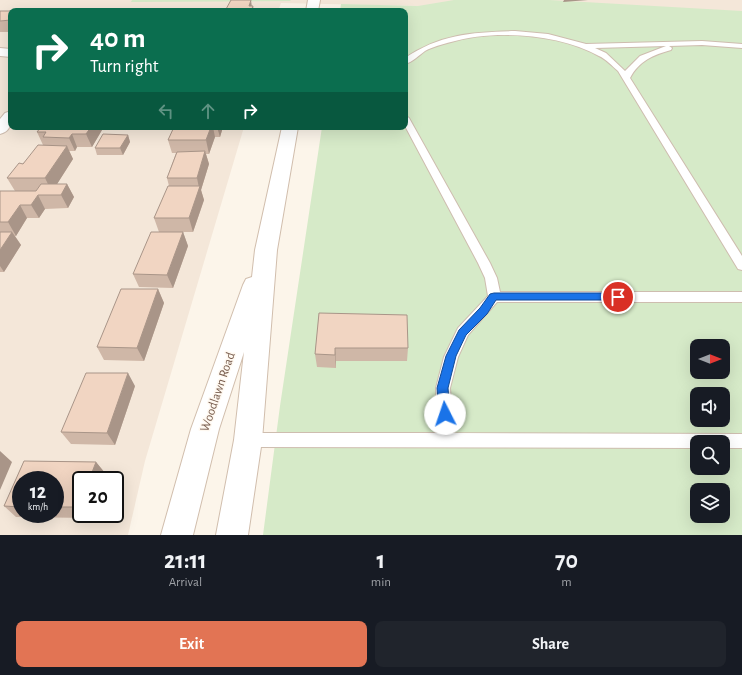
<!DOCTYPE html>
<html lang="en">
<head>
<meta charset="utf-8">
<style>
	:root { --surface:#171b24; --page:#20242c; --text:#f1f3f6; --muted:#9ea1a6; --accent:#e27454 }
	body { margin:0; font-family:"Alegreya Sans",sans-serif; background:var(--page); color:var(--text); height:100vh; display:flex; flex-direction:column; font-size:15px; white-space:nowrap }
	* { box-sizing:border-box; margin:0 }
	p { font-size:13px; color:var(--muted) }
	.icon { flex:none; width:22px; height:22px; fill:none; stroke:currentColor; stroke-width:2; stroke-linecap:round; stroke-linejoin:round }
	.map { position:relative; height:535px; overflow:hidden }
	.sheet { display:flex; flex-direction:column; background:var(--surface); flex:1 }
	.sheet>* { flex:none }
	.top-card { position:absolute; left:8px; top:8px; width:400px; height:122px; border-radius:8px; box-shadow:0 4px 16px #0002; background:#0b6e4f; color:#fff; overflow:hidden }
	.needle { width:26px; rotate:90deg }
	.tools { position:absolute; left:690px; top:339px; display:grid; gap:8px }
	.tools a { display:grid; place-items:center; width:40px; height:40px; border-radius:8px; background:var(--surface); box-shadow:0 4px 16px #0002; font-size:20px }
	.speed { position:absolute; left:12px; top:471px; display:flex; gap:8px; font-size:20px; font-weight:700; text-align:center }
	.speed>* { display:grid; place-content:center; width:52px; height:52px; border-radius:50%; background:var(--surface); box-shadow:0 4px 16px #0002; line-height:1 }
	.speed small { font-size:10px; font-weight:400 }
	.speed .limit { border:2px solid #111; border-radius:6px; background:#fff; color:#111 }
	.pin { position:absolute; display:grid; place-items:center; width:34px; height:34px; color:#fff; margin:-17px; border:2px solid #fff; border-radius:50%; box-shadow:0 1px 4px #0007 }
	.me { position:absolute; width:44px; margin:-22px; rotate:356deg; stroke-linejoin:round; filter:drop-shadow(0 0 3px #0008) }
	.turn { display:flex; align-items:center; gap:14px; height:84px; padding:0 16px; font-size:18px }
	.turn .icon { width:52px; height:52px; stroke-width:2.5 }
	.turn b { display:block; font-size:28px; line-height:34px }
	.lanes { display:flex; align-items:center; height:38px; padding:0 16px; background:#0003; justify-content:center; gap:20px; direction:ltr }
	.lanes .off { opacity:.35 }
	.eta { display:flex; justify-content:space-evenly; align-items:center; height:68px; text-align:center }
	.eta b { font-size:24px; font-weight:700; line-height:28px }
	.button { display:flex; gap:8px; margin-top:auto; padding:8px 16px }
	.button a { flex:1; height:46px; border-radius:8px; background:var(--accent); color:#fff; font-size:16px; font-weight:700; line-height:46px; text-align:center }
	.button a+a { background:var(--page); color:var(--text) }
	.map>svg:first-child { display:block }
</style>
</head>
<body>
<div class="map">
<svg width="742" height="535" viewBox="0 0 742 535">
	<rect width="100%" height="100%" fill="#fcf5ea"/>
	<path fill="#f4e7d9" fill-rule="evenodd" d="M0,0H742V13L281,3L278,11H11V127H244L145,461L128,535H0ZM21,480H55V514H21ZM81,480H115V514H81Z"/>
	<path fill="#d6eac8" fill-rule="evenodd" d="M132,0H291L290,1L131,2Z
		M454,0H549L742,11V535H263L280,406L322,127H405V11H340L341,4L418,6ZM697,346H723V372H697ZM697,394H723V420H697ZM697,442H723V468H697ZM697,490H723V516H697Z"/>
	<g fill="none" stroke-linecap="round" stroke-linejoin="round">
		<defs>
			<path id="service" d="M515,31L548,34L586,44L702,41L742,44V48L702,45L669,46L672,48L671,50C653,55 639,61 630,78L742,256V270L738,269L618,71C612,66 606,59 599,56C559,34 495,29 451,42C443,44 432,47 425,51C419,55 413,62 405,64V58C440,34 473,32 515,31ZM666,46L640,56L625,71L606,53L595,48Z
				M405,115L409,118L490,263L497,278L500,292H742V302H497L468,335L458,357L450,388L453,433L742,434V448H723V442H697V448L248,447L243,445L240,440L243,435L248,433H438L436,388L444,357L458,328L488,296L485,278L478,263L405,126Z"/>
			<path id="minor" d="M0,48L11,49V57L0,56Z
				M11,111C11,122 12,131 0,134V119L5,113Z"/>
			<path id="secondary" d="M308,0H320L318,11H306Z
				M282,127H298L277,250L262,440L248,535H216L234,440L244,352L219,429L193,535H161L191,429L243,285L246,279L252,277L255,250Z"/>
		</defs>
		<use href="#service" stroke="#cebdaf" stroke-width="2"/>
		<use href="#minor" stroke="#cebdaf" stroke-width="2"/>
		<use href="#secondary" stroke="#d1bead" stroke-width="2"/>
		<use href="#service" fill="#fff" fill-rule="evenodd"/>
		<use href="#minor" fill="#fff" fill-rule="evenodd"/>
		<use href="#secondary" fill="#fff" fill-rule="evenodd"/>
	</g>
	<path fill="#cfb7a7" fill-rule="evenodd" d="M11,20V32H0V21Z
		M41,127H101L102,130L92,147H77L75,151H69L73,159L57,184H67L74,197L68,208L45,209L39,218H27L16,236H15L21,245L4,272H0V191H15L7,178L43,145L37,132Z
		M174,127H223L220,137H215L209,154H206L209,164L201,190L204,200L193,232H159H183L188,246L173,288L139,287L133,274L159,232L154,218L169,186L167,178L176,153H172L168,140Z
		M128,135L130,142L123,155H97L95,148Z
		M158,289L164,303L144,361L104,360L97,347Z
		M319,313L408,348L407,361H336V368L317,367L315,354Z
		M135,386L115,445L71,444L61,432Z
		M24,461L96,462L105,473L103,480H81V514H91L89,518L16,517L4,506ZM21,480H55V514H21Z"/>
	<path fill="#a99588" d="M251,0L252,8L253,6L254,11H250L249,6Z
		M564,0H588L563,2Z
		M89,127H101L102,130L92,147L86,134Z
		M211,127H213L215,137L209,154L206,140Z
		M217,127H223L220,137Z
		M72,134L77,147L75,151L69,138Z
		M128,135L130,142L123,155L120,148Z
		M67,146L73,159L52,192L45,178Z
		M205,151L209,164L201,190L204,200L193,232L189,218L199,188L197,178Z
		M67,184L74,197L68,208L61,195Z
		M38,195L45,209L39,218L31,205Z
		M20,205L27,218L16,236L8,222Z
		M12,232L21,245L4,272L0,266V250Z
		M183,232L188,246L173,288L167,275Z
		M158,289L164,303L144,361L137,348Z
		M335,348L336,361V368L335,355Z
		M128,373L135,386L115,445L107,433Z
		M0,451L12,462L0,490Z
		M96,462L105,473L103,480H89Z
		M86,514H91L89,518Z"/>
	<path fill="#f1d5c2" stroke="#a99588" d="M231,0H251L249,6H253L251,11H225Z
		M0,11H11V20L0,21Z
		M41,127H91L86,134H72L69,138L43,137L46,132H37Z
		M174,127H211L206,140H168Z
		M103,134L128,135L120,148H95Z
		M38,145L67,146L45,178H7L19,163L23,164Z
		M205,151L197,178H167L177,152Z
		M41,184H67L61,195H38L31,205H20L8,222H0V191H36Z
		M168,186H200L189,218H154Z
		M0,232H12L0,250Z
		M151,232H183L167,275L133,274Z
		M121,289H158L137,348L97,347Z
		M319,313L407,315L408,348H335V355L315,354Z
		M86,373H128L107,433L61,432Z
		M24,461L96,462L89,480H81V503L79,507H55V480H21V507L4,506Z"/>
	<path fill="#1a73e8" stroke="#114b97" d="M494,293H618L623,297L618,300H496L487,314L466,335L456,356L448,388L450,414L449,418L445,420L441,418L439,414L437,388L446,356L459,330L480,308L490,294Z"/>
	<g text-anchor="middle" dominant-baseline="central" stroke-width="3" stroke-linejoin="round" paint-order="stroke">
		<g font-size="13" fill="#775c4d" stroke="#fff9f1">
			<text transform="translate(218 392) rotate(-71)">Woodlawn Road</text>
		</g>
	</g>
</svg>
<div class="tools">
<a><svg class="needle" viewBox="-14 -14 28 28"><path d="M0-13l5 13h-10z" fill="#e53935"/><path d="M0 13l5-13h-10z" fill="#9ea1a6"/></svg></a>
<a><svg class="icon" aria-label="sound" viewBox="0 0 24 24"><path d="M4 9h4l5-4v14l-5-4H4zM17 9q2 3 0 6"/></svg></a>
<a><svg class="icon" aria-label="search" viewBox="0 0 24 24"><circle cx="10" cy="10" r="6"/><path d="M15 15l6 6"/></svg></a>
<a><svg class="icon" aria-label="layers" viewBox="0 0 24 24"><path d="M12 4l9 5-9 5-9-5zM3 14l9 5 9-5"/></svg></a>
</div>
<div class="speed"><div>12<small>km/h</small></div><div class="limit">20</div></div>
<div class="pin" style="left:618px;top:297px;background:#d93025"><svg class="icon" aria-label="arrive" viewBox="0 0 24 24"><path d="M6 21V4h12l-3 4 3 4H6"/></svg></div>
<svg class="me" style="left:445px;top:414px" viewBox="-20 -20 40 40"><circle r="19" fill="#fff"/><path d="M0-13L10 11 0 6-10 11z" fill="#1a73e8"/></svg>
<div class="top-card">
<div class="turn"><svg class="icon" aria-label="right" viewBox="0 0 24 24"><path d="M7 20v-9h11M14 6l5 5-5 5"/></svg><div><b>40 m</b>Turn right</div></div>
<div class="lanes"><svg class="icon off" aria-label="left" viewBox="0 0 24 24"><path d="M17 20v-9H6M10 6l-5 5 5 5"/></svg><svg class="icon off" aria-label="ahead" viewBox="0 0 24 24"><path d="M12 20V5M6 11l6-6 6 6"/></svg><svg class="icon" aria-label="right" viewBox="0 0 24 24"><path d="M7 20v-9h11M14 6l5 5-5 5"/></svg></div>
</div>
</div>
<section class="sheet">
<div class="eta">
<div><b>21:11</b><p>Arrival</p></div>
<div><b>1</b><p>min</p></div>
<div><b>70</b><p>m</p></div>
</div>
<div class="button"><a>Exit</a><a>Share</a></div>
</section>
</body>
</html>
